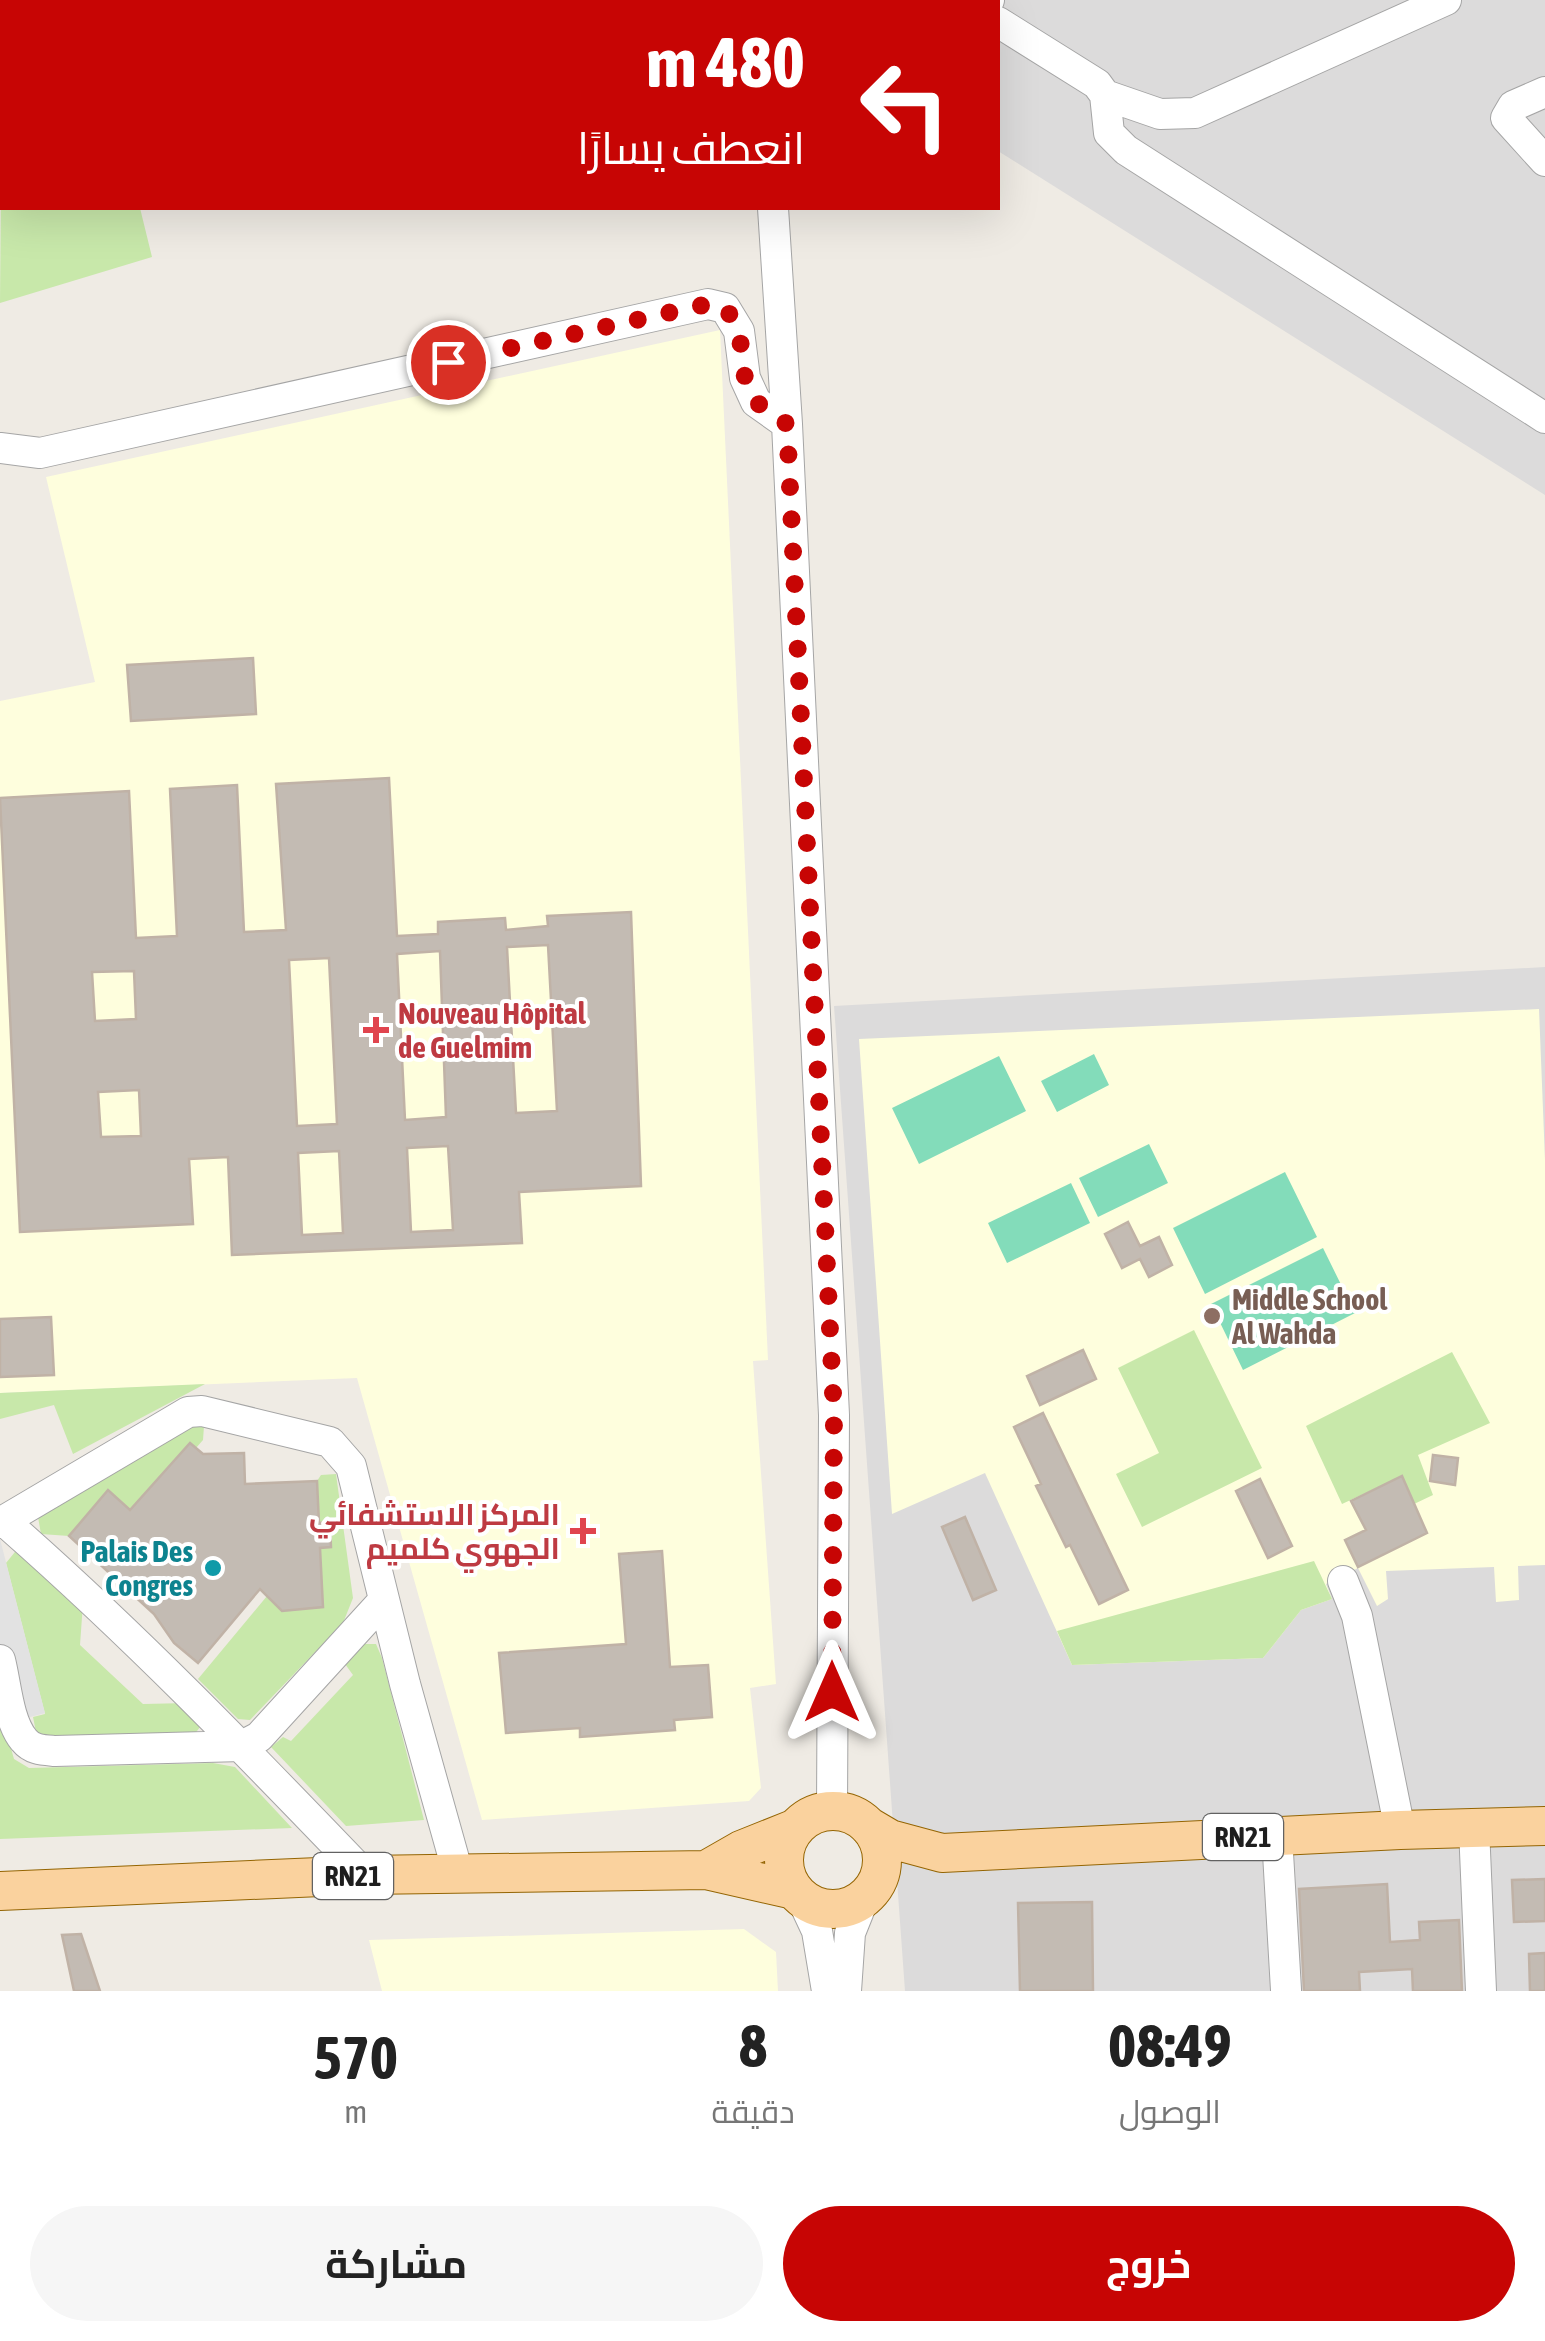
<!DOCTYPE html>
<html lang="ar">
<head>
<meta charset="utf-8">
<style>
	:root { --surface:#fff; --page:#f6f6f6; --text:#222; --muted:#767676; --accent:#c70504 }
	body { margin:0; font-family:"Asap Condensed",Cairo,sans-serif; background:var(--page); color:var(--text); direction:rtl; height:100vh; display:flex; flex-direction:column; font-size:38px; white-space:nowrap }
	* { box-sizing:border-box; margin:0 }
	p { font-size:32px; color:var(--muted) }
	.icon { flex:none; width:55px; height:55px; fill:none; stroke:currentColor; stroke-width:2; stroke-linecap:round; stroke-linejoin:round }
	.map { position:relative; height:1991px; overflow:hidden; direction:ltr }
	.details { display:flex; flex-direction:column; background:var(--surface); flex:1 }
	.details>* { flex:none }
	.top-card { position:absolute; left:0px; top:0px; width:1000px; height:210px; box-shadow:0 10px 40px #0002; direction:rtl; background:#c70504; color:#fff; overflow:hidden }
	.pin { position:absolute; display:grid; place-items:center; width:85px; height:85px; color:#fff; margin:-42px; border:5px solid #fff; border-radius:50%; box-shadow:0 2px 10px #0007 }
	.me { position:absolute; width:110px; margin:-55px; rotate:0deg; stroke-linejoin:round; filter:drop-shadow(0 0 8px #0008) }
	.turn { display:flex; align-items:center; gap:35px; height:210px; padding:0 30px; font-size:45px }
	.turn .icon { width:130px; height:130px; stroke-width:2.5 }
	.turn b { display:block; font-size:70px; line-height:85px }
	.eta { display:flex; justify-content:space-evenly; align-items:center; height:170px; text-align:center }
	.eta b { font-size:60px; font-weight:700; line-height:70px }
	.cta { display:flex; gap:20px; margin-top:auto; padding:20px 30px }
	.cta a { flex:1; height:115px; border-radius:60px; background:var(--accent); color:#fff; font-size:40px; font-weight:700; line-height:115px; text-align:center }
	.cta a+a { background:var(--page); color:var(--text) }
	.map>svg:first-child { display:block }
</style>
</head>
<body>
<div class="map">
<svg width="1545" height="1991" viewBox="0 0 1545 1991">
	<rect width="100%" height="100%" fill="#efebe4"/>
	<path fill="#dcdbdb" d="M812,0H1545V495L998,151V2Z
		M1545,967V1991H905L834,1006Z"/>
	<path fill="#fefedd" d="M720,330L768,1360L753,1361L776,1684L750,1688L761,1788L749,1801L482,1820L357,1378L0,1393V701L95,682L46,477Z
		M1539,1009L1545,1160V1565L1518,1566L1519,1600L1496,1602L1494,1567L1386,1571L1388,1599L1377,1606L1358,1568L1326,1584L1332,1599L1301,1610L1263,1658L1072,1665L985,1473L892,1514L859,1039Z
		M744,1929L776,1952L778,1991H382L369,1940Z"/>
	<path fill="#c8e8aa" d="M2,55V208H140L152,257L0,303Z
		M1194,1330L1262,1468L1142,1527L1116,1474L1159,1453L1118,1368Z
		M1452,1352L1490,1423L1418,1455L1433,1495L1414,1504L1402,1476L1342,1504L1306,1426Z
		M205,1384L73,1454L54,1405L0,1419V1393Z
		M194,1424L204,1426L203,1440L196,1448L190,1443L130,1510L108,1491L69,1536L41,1534L38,1517Z
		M336,1474L353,1598L343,1623L250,1720L238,1719L198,1679L267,1596L323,1607L320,1548L331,1547L330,1523H319L317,1481L321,1475Z
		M19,1547L83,1603L80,1645L143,1704L188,1703L203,1723L194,1735L52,1739L36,1732L33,1717L45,1714L6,1563Z
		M1314,1561L1332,1599L1301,1610L1263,1658L1072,1665L1057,1631Z
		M365,1644H376L382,1658L424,1820L346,1826L271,1747L283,1737L291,1741L353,1675L345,1664Z
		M4,1724L14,1759L29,1768L213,1763L235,1767L292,1828L0,1839V1725Z"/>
	<path fill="#83dcba" d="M1094,1054L1109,1085L1057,1112L1041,1081Z
		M999,1056L1026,1111L919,1164L892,1108Z
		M1149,1144L1168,1183L1098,1217L1079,1178Z
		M1285,1172L1317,1237L1205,1294L1173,1228Z
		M1071,1183L1090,1223L1007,1263L988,1223Z
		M1323,1248L1355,1313L1243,1370L1211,1304Z"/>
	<path fill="#e2e2e2" d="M0,1539L45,1713L0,1725Z"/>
	<path fill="#c3bbb3" stroke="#c0b2a6" stroke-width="2.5" fill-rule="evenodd" d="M253,658L256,714L131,721L127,665Z
		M389,778L397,936L438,934V922L505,918L506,930L548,926L547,916L631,912L641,1186L519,1192L522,1243L232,1255L228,1157L189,1159L193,1224L20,1232L0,798L129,791L136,938L177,936L170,789L237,785L244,932L286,930L276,784ZM548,945L557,1111L516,1113L507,947ZM440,951L446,1117L405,1120L397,954ZM329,958L337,1124L297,1126L289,960ZM134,971L136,1019L95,1021L92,972ZM139,1090L141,1136L101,1137L98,1092ZM448,1146L453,1230L411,1232L407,1148ZM339,1151L343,1233L302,1235L298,1153Z
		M1128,1222L1140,1246L1159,1237L1172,1265L1149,1277L1140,1259L1122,1268L1105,1234Z
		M51,1317L54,1375L0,1377V1319Z
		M1083,1350L1096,1379L1040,1405L1027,1376Z
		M1043,1413L1128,1590L1099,1604L1070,1545L1066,1547L1036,1486L1041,1484L1014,1427Z
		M190,1443L203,1454L244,1453L245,1484L317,1481L319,1523L330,1522L331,1547L320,1548L323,1607L282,1611L260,1589L198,1663L174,1643L154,1614L69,1536L108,1490L130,1510Z
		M1433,1455L1458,1458L1455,1485L1430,1481Z
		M1402,1476L1427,1533L1358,1567L1345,1540L1366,1530L1351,1501Z
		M1260,1479L1292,1546L1268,1558L1236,1491Z
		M965,1517L996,1590L973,1600L942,1527Z
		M662,1551L670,1667L708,1665L712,1717L674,1720L675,1730L580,1737V1728L506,1733L499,1653L626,1644L619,1554Z
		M1545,1879V1921L1514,1922L1512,1880Z
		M1387,1884L1390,1942L1420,1940L1419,1922L1459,1920L1462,1991H1413L1412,1969L1359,1972L1360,1991H1304L1299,1889Z
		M1092,1902L1093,1991H1020L1018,1903Z
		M81,1934L100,1991H74L62,1935Z
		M1545,1953V1991H1530L1529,1954Z"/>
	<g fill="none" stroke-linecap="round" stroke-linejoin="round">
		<defs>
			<path id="minor" d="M761,0V2
				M859,0L860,2
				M986,2L989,0
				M998,22L1097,84L1105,95L1109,133L1126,150L1545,418
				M1545,92L1513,106L1506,118L1545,161
				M1105,95L1160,114L1195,113L1446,0
				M773,208L787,424L834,1415L832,1811
				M0,448L40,453L708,304L725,308L739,331L745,378L756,402L787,424
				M4,1521C131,1632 248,1753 365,1875
				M0,1523L188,1412L202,1411L330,1442L351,1466L405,1684L458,1873
				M1343,1581L1357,1616L1400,1830
				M0,1660C6,1683 8,1721 24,1740C32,1750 43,1750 55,1751L242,1746L259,1737L384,1600
				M1474,1828L1481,1991
				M1277,1836L1286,1990
				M802,1899L817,1931L827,1991
				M846,1991L850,1933L864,1898"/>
			<path id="major" d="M784 1860a49 49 0 1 1 98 0a49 49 0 1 1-98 0Z
				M868,1826L890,1839L942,1853L1400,1830L1545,1826
				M706,1870L741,1850L796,1828
				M0,1891L365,1875L706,1870L794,1890"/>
		</defs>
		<use href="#minor" stroke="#a5a5a5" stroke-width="32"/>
		<use href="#major" stroke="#946503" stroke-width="40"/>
		<use href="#minor" stroke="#fff" stroke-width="30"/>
		<use href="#major" stroke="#fad29e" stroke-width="38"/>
	</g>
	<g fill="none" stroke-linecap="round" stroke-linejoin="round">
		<path stroke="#c70504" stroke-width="18" stroke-dasharray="0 32.4" d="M448,362L708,304L726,308L739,331L745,378L756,402L787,424L834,1414L832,1692"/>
	</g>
	<g fill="#e0444e" stroke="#fff" stroke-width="4">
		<path d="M371 1015h10v10h10v10h-10v10h-10v-10h-10v-10h10z"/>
		<path d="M578 1516h10v10h10v10h-10v10h-10v-10h-10v-10h10z"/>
	</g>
	<circle fill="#8d6e63" stroke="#fff" stroke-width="4" cx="1212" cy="1316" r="10"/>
	<circle fill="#0f9aa8" stroke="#fff" stroke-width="4" cx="213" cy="1568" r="10"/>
	<g text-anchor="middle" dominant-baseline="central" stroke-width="8" stroke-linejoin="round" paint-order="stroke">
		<g fill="#fff" stroke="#626262" stroke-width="2.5">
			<rect x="1203" y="1814" width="80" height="46" rx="8"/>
			<rect x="313" y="1853" width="80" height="46" rx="8"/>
		</g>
		<g font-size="28" font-weight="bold" fill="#1e1e1e">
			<text x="1243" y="1837">RN21</text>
			<text x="353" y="1876">RN21</text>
		</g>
		<g font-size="30" font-weight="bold" fill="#be3a42" stroke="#fff" text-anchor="start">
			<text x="398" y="1013">Nouveau Hôpital<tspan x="398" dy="34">de Guelmim</tspan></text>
			<text x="560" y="1514" text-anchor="end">المركز الاستشفائي<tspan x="560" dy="34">الجهوي كلميم</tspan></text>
		</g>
		<g font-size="30" font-weight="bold" fill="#785e54" stroke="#fff" text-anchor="start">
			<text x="1232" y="1299">Middle School<tspan x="1232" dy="34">Al Wahda</tspan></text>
		</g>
		<g font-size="30" font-weight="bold" fill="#0d838f" stroke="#fff" text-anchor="end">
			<text x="193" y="1551">Palais Des<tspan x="193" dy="34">Congres</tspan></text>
		</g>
	</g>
</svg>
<div class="pin" style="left:448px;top:362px;background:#d93025"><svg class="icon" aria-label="arrive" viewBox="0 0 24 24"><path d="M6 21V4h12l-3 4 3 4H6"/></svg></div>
<svg class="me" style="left:832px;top:1692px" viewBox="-20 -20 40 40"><path d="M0-17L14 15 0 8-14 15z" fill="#c70504" stroke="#fff" stroke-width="4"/></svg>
<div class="top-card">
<div class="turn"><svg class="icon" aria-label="left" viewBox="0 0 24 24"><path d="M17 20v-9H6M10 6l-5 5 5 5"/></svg><div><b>480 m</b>انعطف يسارًا</div></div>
</div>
</div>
<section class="details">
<div class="eta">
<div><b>08:49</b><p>الوصول</p></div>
<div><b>8</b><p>دقيقة</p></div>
<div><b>570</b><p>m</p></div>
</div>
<div class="cta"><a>خروج</a><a>مشاركة</a></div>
</section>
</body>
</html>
